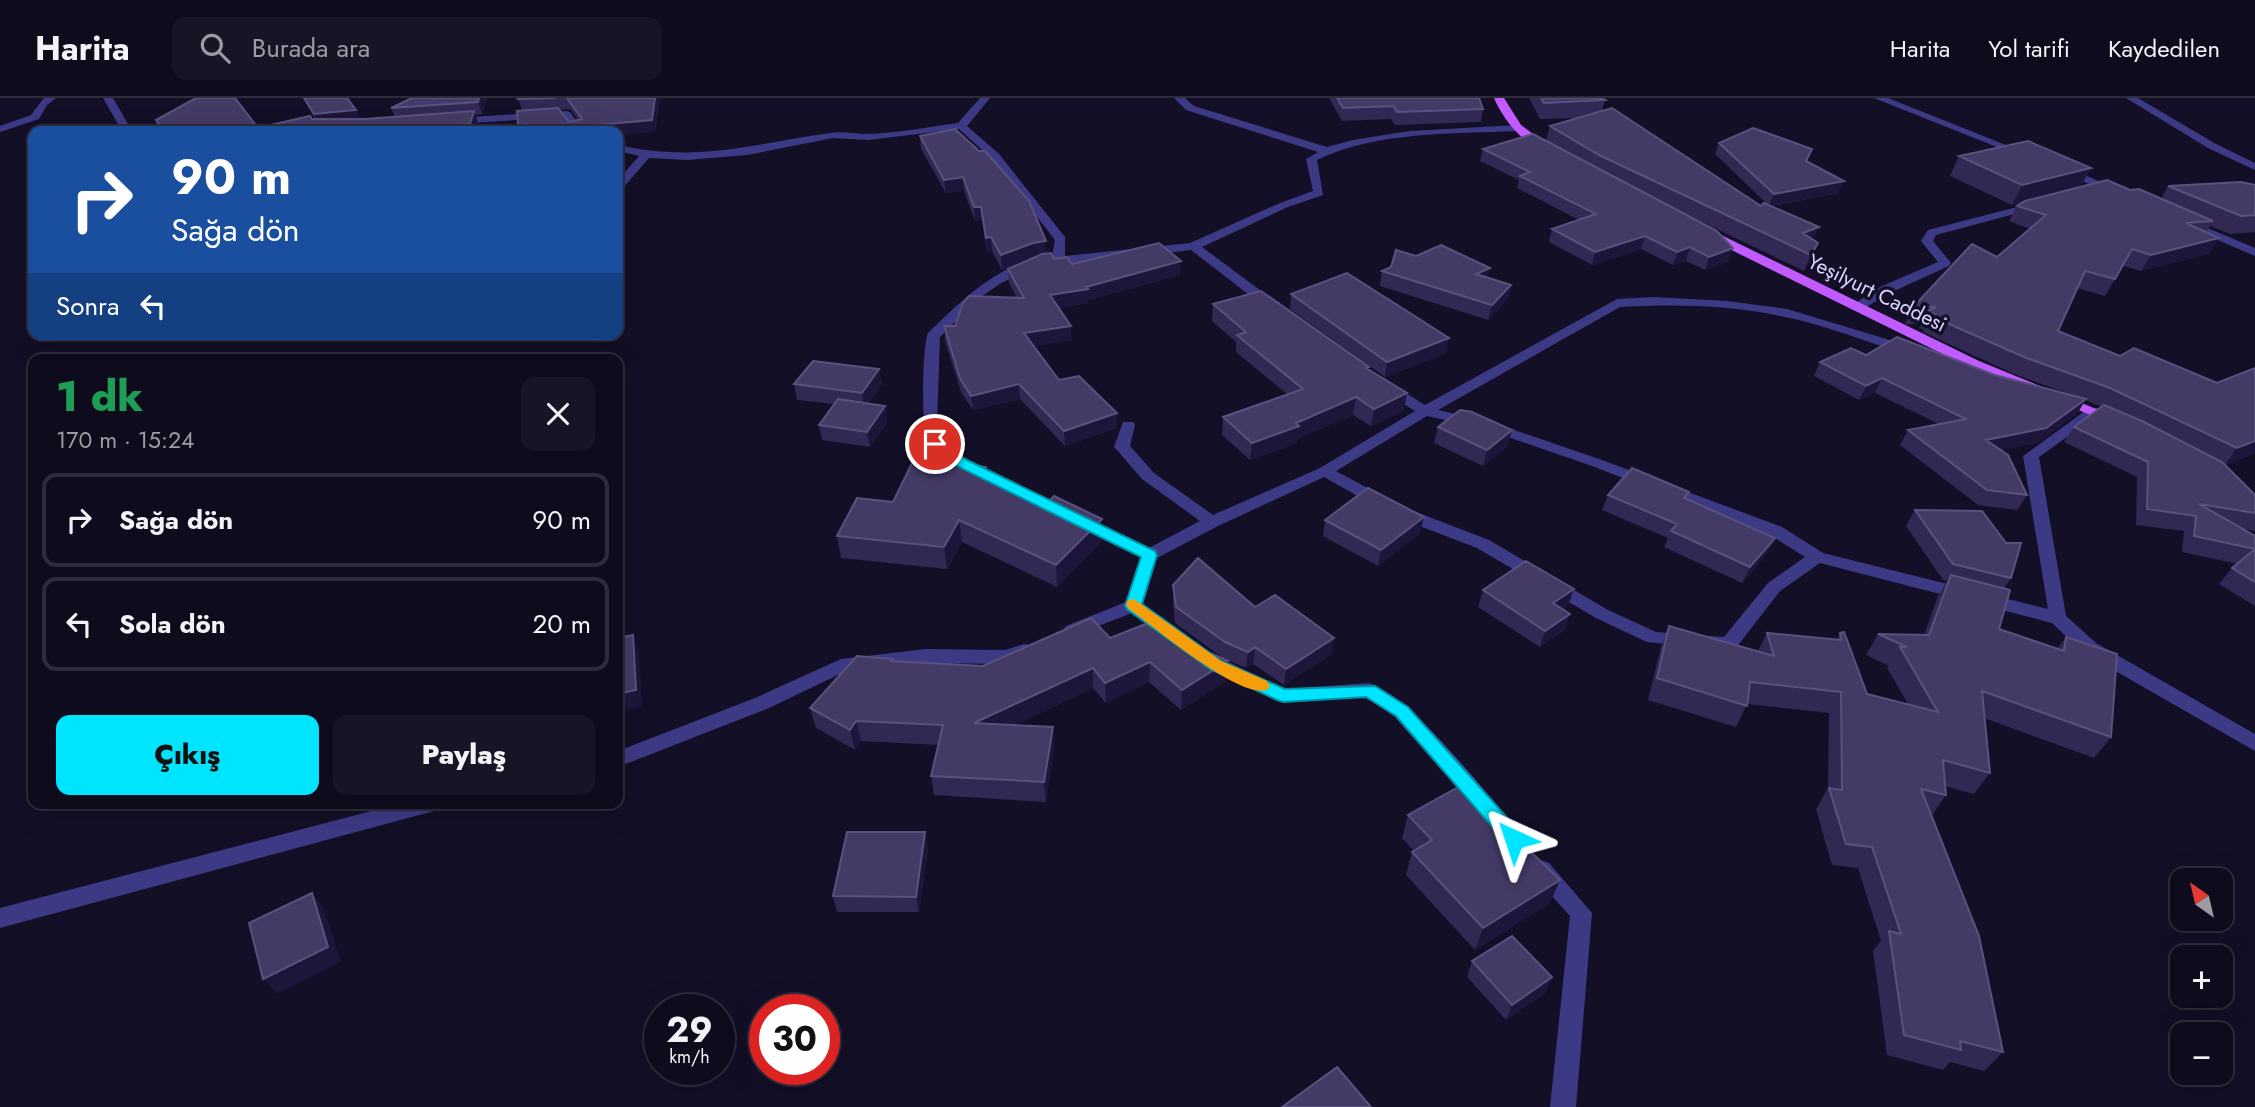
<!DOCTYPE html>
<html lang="tr">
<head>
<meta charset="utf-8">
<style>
	:root { --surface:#0e0b1c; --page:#171425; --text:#f1f3f6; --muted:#9b9ba3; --line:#2e2b3b; --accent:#00e5ff }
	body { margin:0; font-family:Jost,sans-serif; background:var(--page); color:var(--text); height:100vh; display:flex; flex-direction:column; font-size:26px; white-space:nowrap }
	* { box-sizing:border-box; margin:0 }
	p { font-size:23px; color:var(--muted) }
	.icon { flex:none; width:38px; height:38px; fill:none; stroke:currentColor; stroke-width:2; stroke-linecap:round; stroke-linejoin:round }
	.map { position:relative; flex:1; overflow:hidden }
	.drawer { position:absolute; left:28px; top:256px; width:595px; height:455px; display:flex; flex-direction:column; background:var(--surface); border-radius:14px; box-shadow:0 7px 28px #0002,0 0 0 2px var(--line) }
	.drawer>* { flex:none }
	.hud { position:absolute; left:28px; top:28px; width:595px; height:214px; border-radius:14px; box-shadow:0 7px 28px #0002,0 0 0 2px var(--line); background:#1a4fa0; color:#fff; overflow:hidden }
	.needle { width:46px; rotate:326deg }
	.controls { position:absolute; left:2170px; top:770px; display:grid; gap:14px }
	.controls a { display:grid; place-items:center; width:63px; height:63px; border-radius:14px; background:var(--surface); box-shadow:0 7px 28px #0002,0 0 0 2px var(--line); font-size:35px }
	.speed { position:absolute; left:644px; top:896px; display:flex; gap:14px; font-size:35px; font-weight:700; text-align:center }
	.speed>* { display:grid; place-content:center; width:91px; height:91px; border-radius:50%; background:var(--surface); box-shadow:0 7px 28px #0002,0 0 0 2px var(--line); line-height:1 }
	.speed small { font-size:18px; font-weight:400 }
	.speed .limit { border:10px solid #d22; background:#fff; color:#111 }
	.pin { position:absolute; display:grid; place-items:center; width:60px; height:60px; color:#fff; margin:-30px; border:4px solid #fff; border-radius:50%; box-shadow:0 2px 7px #0007 }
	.me { position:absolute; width:77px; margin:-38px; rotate:318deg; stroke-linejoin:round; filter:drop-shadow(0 0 5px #0008) }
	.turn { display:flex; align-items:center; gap:24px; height:147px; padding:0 28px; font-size:32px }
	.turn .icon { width:91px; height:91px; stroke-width:2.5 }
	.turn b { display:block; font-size:49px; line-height:60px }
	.then { display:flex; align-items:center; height:66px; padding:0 28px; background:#0003; gap:14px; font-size:26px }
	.round { display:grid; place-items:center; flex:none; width:74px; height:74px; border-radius:14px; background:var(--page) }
	.overview { display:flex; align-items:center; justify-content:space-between; height:119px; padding:0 28px }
	h1 { font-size:42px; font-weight:800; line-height:52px; color:#1e9e55 }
	.cta { display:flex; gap:14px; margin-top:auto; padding:14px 28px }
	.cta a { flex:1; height:80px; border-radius:14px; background:var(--accent); color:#111; font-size:28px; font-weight:800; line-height:80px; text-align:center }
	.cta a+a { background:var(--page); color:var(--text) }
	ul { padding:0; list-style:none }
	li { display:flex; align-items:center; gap:21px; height:94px; margin:0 14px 10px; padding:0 14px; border:4px solid var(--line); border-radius:14px }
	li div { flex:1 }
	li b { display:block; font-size:26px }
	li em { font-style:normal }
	header { display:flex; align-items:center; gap:42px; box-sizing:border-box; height:98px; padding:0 35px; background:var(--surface); border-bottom:2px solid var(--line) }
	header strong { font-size:33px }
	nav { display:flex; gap:38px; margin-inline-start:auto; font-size:24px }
	.search { width:490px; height:63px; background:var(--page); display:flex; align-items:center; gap:18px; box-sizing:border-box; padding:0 24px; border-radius:14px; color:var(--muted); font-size:26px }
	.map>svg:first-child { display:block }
</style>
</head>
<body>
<header>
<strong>Harita</strong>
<div class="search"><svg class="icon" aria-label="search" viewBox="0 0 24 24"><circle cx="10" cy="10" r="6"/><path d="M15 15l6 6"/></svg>Burada ara</div>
<nav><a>Harita</a><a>Yol tarifi</a><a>Kaydedilen</a></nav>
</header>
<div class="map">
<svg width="2255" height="1009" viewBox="0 0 2255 1009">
	<rect width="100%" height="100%" fill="#130f26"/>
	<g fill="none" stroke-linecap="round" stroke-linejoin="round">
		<path fill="#3d3a85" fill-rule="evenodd" d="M44,0H56L47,7L39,21L0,34V28L31,17Z
			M103,0H113L132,33H122Z
			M980,0H990L967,28L999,56L1065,139V158L1190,145L1280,105L1313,93L1306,61L1318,54L1186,12L1174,0H1185L1194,8L1327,49L1353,42L1410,33L1518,27L1523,30L1518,33C1452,36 1377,33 1317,62L1323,97L1288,109L1202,149L1276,204V210H1266L1191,152L1086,165L1042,167L1001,185L978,201L940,239L937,324L942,344L969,363L1149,450L1200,423L1142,381L1117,352L1114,349L1123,324H1133L1135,327L1130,348L1154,375L1213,417L1320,370L1415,313L1383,293V287H1393L1425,307L1617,201L1654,199L1727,203L1787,211L1913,249L1915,252L1908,256L1903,255C1864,243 1825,227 1785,219C1732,207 1674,206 1620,209L1438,312L1491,324L1602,362L1782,429L1823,455L2048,511L2023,358L2089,310H2099L2101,313L2099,316L2039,359L2066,518L2096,545L2255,636V653L2084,555L2052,525L1820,465L1780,493L1735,551L1729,552L1647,544L1596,520L1477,450L1391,417L1324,379L1218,428L1157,460L1143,506L1179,532L1182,536L1179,540H1167L1132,515L1078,536H1066L1063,532L1066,528L1126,504L1140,459C1109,444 938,366 928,346C921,333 922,249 928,235C962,202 1002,161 1052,159L1055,142L991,60L959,31L868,42L833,40L747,57L687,62L649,60L622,91L618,92V82L639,58L618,53V47C699,65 751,46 830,35C842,33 855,36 867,36C897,35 928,29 958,25ZM1427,318L1482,330L1592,368L1770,437L1805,459L1768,485L1724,539L1656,534L1608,512L1489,442L1403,409L1336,373Z
			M1874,0H1888L2031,57L2022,59Z
			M2126,0H2138L2216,46L2255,65V72L2208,50Z
			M566,13L570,14L583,33H573L563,19L454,26L449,23L454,20Z
			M2061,70H2069L2123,94L2113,96L2061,74Z
			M2037,104L2041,105V109L1936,137L1933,143L1951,165L1949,168L1892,194L1861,212L1856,213L1849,209L1882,188L1938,164L1921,143L1928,132Z
			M2183,123H2191L2255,150V158L2183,127Z
			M1024,546L1030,547L1033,552L1030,557L1007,566L926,565L844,574L769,610L618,669V653L755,600L841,561L926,551L1005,552Z
			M1207,554L1285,591L1369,585C1411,598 1484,693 1516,729L1520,735L1516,741L1509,744L1502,741L1395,619L1366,599L1283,605L1201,566L1198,561L1201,556Z
			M402,705H444L441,711L434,713L0,830V810Z
			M1541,762L1549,765L1592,815L1576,1009H1550L1570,818L1533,777L1530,771L1533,765Z"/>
		<path fill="#c25bff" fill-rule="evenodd" d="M1494,0H1504L1521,27L1549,48V52C1527,54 1501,18 1494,0Z
			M1705,133H1713L1979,263L2123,322L2116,326L2111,325L1969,269L1705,139Z"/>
	</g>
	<path fill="#312854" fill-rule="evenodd" d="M303,0L360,21L395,19L391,10L487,0L482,16L475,17L479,28L478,33H162L258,30L315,21Z
		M519,0H660L655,34L520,33L518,28L522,12L518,1ZM570,11L578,22L569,24L560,12Z
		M1329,0H1479L1483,11L1481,24L1395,27L1391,21L1342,23Z
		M1529,0H1603L1605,2L1602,13L1761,108L1767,106L1715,56L1719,45L1807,63L1839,95L1772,108L1818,145L1811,161L1804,173L1675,111L1728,164L1705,172L1686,163L1673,167L1641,151L1592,167L1549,144L1552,131L1579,122L1517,90L1519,82L1480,63L1483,51L1546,43L1550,28L1579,20L1540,21Z
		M920,38L1054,161L1072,166L1180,177L1088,202V205L1059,210L1072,242L1034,248L1059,282L1117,315V330L1065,348L1020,301L973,312L961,294L945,243L944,228H955L1017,200L1009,185L1008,171L1035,159L1002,172L992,153L987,154L982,122L975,123L964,93L946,95L921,51Z
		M1959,58L2091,70L2080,89L2130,92L2161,101L2168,88L2255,87V134L2230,136L2210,128L2206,134L2219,140L2209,156L2141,173L2123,168L2105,198L2077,190L2058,233L2255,355L2226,367L2255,397V433L2244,431L2255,438V508L2219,486L2232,470L2238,466L2182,454L2184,433L2136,427L2137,379L2064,344L2074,329L2102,309L2085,302L2077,316L2037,345L2001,352L2027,397L2017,412L1978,407L1900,347L1908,332L1939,326L1875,295L1859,302L1814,278L1820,264L1866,257L1995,277L2075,298L2014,276L1923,234L1924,232L1919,230L1921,226H1905L1913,209L1997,159L2030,131L2009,123L2017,108L2023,104L2012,107L1950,78Z
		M1382,173L1488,180L1511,187L1508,201L1488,222L1380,188Z
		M1291,196L1446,255L1385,279L1290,211Z
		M1213,206L1369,271L1404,313L1371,328L1353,317L1297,341V345L1250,362L1222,337L1223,319L1287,296L1236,254V244L1212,223Z
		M879,271L882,286L868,306L885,308L887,324L870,349L822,342L819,327L834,306L797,302L794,286Z
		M1438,329L1508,348L1483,368L1434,345Z
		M986,369L987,383L1102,443L1057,489L962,444L947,471L841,460L837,438L893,404Z
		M1608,397L1686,401L1767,456L1742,485L1664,449L1668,440L1602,412Z
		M1915,412L2011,480L2004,491L1999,531L2057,551L2066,539L2111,639L2094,660L1984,620L1990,675L1974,696L1945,688L1946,697L1932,717L2003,954L1984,973L1950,964L1943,972L1887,957L1873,853L1881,843L1858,770L1832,767L1816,711L1828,690L1829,615L1747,606L1736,629L1648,602L1661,549L1669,528L1758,553L1767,535L1837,542L1840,535L1867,596L1908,606L1887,570L1889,568L1866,557L1878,536L1924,537L1938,498L1947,483L1943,482L1906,428Z
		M1325,422L1420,435L1378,468L1323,438Z
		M1173,487L1255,509L1332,556L1284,587L1253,566L1246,570L1223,560L1175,525L1173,503Z
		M1574,491L1568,507L1563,511L1565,532L1540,549L1478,509L1483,492Z
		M1110,540L1208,554L1228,563L1226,583L1181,612L1149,584L1106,605L1093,590L1015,627L1054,649L1046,704L934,697L931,678L938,647L861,643L855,652L816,630L810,610L893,561V564L983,568Z
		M1408,717L1550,805L1475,852L1406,777L1412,754L1414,753L1402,740Z
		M928,750L919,814H837L833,798Z
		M1472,863L1552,879L1545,895L1506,922L1467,879Z"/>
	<path fill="#1d163a" d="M479,0H487L482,16L478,4Z
		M655,0H660L655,34L618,37V33H575L574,29Z
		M356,12L362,25L320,29L314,16Z
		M474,13L479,28L478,33H399Z
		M527,26L530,33H520L518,28Z
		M2091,70L2080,89L2012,107L2022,87Z
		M963,79L964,93L946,95L944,82Z
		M1844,83L1839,95L1769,108L1774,96Z
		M974,109H981L982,122L975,123Z
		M1819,129L1812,144L1803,135Z
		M1645,138L1641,151L1592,167L1595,154Z
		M991,139L992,153L987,154L986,140Z
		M2219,140L2209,156L2141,173L2151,157Z
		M1046,143L1047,157L1034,159L1002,172L1001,157L1033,145Z
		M1818,145L1811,161L1804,173L1811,157Z
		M1690,149L1686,163L1673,167L1677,154Z
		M1733,150L1728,164L1705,172L1709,159Z
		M1181,163L1180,177L1088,202V205L1051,211L1050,197Z
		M1490,170L1487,184L1476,176Z
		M1511,187L1508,201L1488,222L1492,207Z
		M1071,228L1072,242L1025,250L1024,235Z
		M1449,240L1446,255L1385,279L1387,264Z
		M879,271L882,286L864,311L862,295Z
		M1882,280L1875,295L1859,302L1866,288Z
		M1019,286L1020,301L973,312L971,298Z
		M1407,295L1404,313L1371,328L1374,311Z
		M1356,299L1353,317L1297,341V345L1250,362L1252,345Z
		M2086,301L2077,316L2037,345L1978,357L1986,342Z
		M885,308L887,324L870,349L867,334Z
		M1117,315V330L1065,348L1064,333Z
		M1512,332L1508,348L1483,368L1487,352Z
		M2255,343V355L2224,368L2237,350Z
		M986,369L988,390L981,380Z
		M1424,419L1420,435L1378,468L1381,452Z
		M1102,421V443L1057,489L1056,467Z
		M959,422L962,444L947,471L944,449Z
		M1775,440L1767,456L1742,485L1750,469Z
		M1574,491L1568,507L1548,521L1553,505Z
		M1570,516L1565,532L1540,549L1545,533Z
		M633,537L639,554L642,609L618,613V596Z
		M1334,540L1332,556L1284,587L1286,571Z
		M1255,549L1253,566L1246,570L1248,554Z
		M1228,563L1226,583L1181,612L1182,592Z
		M1150,564L1149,584L1106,605L1105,585Z
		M1093,570V590L977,645L974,625Z
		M856,623L861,643L855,652L850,632Z
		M1053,629L1054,649L1046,704L1044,684Z
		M925,734L928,750L919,814L916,799Z
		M1560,782L1550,805L1475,852L1483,830Z
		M312,795L324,811L341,864L277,896L263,881Z
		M1552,879L1545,895L1506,922L1512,907Z"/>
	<path fill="#433a66" stroke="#5a527e" stroke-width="2" d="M196,0H235L258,30L310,18L312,21H364L474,13L470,26L399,33H162L156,22Z
		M304,0H347L356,12L314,16Z
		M412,0H479L478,4L391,10Z
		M519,0H556L518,1Z
		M567,0H655L652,22L574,29L580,33H536L527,26L518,28L517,13L558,10L569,24L582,21Z
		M1337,0H1479L1483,11L1397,14L1393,8L1343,10Z
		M1541,0H1601L1605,2L1544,5Z
		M1612,10L1761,108L1764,105L1819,129L1803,135L1818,145L1811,157L1599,57L1550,28Z
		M1753,30L1812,51L1806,63L1844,83L1774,96L1719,45Z
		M955,31L979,53H985L1029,103L1046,143L1033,145L1001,157L991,139L986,140L981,109H974L963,79L944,82L920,38Z
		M1533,36L1717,133L1733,150L1709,159L1690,149L1677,154L1645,138L1595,154L1552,131L1596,116L1520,78L1530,74L1483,51Z
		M2028,43L2091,70L2022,87L1959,58Z
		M2107,82L2130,92L2139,91L2213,123L2186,125L2219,140L2151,157L2132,151L2115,181L2085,173L2058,233L2120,258L2134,250L2217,285L2255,270V343L2237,350L2110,290L2024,259L1931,218L1934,216L1928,213L1936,209H1913L1972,146L1997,159L2046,117L2017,108L2025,103Z
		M2241,84L2255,87V117L2241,118L2168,88Z
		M1159,145L1181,163L1086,189L1088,191L1050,197L1071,228L1024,235L1059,282L1079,278L1117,315L1064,333L1019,286L971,298L960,280L944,228H955L963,205L969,198L1024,200L1008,171L1042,156L1051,155L1054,161L1067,159L1072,166Z
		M1441,147L1490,170L1476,176L1511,187L1492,207L1382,173L1391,169L1396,152L1416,158Z
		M1347,175L1449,240L1387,264L1291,196Z
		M1261,193L1369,269L1366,270L1407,295L1374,311L1356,299L1296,325L1299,328L1252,345L1223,319L1303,291L1237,237L1246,234L1213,206Z
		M1897,239L1995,277L2086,301L2046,330L1986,342L2008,357L2027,397L1987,392L1908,332L1966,321L1882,280L1866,288L1820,264L1851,250L1866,257Z
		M813,263L879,271L862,295L794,286Z
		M838,301L885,308L867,334L819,327Z
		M2104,307L2142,323L2222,364L2255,397V415L2199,406L2255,438V451L2194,438L2196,418L2147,411L2148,364L2074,329Z
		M1460,312L1472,314L1512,332L1487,352L1438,329Z
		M914,361L986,369L981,380L1044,408L1054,398L1102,421L1056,467L959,422L944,449L837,438L857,400L893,404Z
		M1632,370L1689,394L1684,400L1775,440L1750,469L1671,433L1677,426L1608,397Z
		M1368,390L1424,419L1381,452L1325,422Z
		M1915,412L1982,413L2006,445H2021L2011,480L1953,466Z
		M2255,451V484L2232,470Z
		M1198,460L1255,509L1275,497L1334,540L1286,571L1255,549L1248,554L1225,544L1176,509L1173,487Z
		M1526,463L1574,491L1553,505L1570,516L1545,533L1483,492Z
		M1951,477L2010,492L1999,531L2064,553L2066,539L2117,556L2111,639L1982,593L1990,675L1943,662L1946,697L1921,691L1979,838L2003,954L1960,943L1961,952L1904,937L1889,833L1901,836L1872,749L1846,746L1829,690L1842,692L1841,594L1750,584L1747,608L1657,580L1669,528L1774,558L1767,535L1841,542L1840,535L1844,534L1867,596L1938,614L1900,549H1907L1878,536L1929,537Z
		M1091,520L1110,540L1161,520L1208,554L1228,563L1182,592L1150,564L1105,585L1093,570L974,625L1053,629L1044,684L931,678L943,627L856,623L850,632L810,610L857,558L893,561L891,563L983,568Z
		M633,537L636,592L618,596V540Z
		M1462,687L1560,782L1483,830L1412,754L1432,742L1408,717Z
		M847,734H925L916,799L833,798Z
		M312,795L328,849L263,881L249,825Z
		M1512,838L1552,879L1512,907L1472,863Z
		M1337,969L1371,1009H1282Z"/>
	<path fill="#00e5ff" stroke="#0095a6" stroke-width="2" d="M935,342L969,363L1155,453L1157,457L1142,506L1221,563L1285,591L1375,588L1408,609L1521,735L1524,741L1521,746L1514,748L1507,746L1396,618L1366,599L1283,604L1277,602L1210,571L1128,512L1125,508L1141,459L959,369L931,349L929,346Z"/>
	<path fill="#f59e0b" d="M1134,501L1221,563L1267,583L1270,588L1267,592C1239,601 1153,528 1128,510L1126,506L1128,502Z"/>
	<g text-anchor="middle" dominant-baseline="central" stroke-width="7" stroke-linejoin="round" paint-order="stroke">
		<g font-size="21" fill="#d9d4ff" stroke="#130f26">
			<text transform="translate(1877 195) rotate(26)">Yeşilyurt Caddesi</text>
		</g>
	</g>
</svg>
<div class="controls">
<a><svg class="needle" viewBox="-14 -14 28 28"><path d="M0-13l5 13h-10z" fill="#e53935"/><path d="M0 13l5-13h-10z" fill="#9b9ba3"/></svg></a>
<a>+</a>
<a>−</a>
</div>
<div class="speed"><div>29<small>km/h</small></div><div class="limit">30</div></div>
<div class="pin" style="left:935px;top:346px;background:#d93025"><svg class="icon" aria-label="arrive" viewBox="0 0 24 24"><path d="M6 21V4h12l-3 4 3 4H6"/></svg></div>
<svg class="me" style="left:1514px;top:741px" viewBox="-20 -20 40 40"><path d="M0-17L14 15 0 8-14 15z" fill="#00e5ff" stroke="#fff" stroke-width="4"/></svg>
<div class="hud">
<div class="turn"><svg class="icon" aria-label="right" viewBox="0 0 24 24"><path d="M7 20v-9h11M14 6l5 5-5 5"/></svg><div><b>90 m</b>Sağa dön</div></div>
<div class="then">Sonra<svg class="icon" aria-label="left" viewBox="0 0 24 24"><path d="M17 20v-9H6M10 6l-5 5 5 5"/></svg></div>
</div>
<section class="drawer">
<div class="overview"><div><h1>1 dk</h1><p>170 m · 15:24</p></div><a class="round"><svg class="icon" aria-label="close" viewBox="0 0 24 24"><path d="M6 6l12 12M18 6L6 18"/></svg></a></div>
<ul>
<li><svg class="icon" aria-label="right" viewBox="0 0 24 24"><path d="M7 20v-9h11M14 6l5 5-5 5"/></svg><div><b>Sağa dön</b></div><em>90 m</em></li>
<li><svg class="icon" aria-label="left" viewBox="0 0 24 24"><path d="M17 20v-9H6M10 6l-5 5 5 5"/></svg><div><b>Sola dön</b></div><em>20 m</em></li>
</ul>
<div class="cta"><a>Çıkış</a><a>Paylaş</a></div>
</section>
</div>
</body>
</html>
